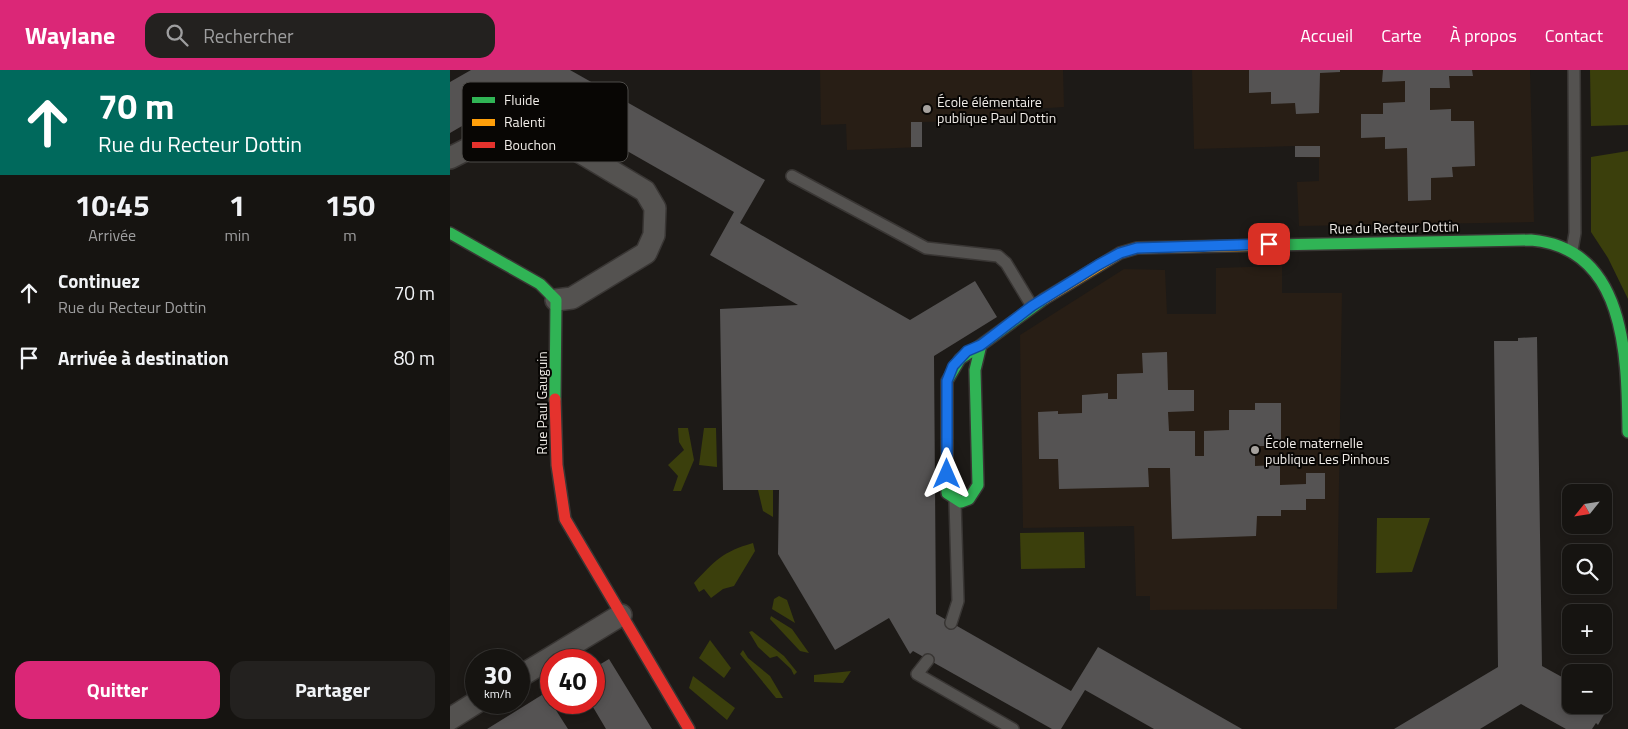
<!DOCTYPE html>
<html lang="fr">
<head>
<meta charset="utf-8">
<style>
	:root { --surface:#161411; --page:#23211f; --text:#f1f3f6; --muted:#9e9e9f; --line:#353331; --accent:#db2777 }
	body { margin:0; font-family:"Titillium Web",sans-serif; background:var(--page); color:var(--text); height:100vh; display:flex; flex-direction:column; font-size:19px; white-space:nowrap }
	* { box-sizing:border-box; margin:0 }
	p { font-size:16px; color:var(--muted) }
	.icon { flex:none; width:28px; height:28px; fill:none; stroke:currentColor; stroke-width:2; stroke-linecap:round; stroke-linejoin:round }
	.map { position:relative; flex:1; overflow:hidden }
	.side { display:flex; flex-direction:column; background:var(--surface); width:450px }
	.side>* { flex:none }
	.banner { background:#00695c; color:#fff; overflow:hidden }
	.needle { width:32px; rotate:240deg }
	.tools { position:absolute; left:1112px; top:414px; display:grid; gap:10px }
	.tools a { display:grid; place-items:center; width:50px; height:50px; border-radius:10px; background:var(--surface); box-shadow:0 2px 8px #0003,0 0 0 1px var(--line); font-size:25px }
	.speed { position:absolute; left:15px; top:579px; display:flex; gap:10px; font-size:25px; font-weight:700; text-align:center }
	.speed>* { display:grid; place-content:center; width:65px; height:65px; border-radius:50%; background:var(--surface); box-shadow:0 2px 8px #0003,0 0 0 1px var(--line); line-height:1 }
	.speed small { font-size:12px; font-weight:400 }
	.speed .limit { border:8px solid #d22; background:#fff; color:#111 }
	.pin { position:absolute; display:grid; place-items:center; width:42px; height:42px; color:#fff; margin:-21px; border-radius:10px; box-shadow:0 2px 8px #0006 }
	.me { position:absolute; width:55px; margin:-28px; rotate:0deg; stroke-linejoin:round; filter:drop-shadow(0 0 4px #0008) }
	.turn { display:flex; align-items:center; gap:18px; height:105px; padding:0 15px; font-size:22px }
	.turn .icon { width:65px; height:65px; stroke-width:2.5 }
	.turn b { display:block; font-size:35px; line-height:42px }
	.eta { display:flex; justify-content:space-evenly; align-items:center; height:85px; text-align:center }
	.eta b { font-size:30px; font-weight:700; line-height:35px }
	.cta { display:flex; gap:10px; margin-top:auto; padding:10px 15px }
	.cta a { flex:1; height:58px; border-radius:15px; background:var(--accent); color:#fff; font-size:20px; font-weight:700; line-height:58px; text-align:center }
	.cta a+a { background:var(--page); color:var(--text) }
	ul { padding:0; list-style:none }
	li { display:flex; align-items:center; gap:15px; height:65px; padding:0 15px }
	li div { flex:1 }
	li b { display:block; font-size:19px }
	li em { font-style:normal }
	header { display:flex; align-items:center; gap:30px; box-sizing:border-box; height:70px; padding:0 25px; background:var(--accent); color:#fff }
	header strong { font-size:24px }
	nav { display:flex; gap:28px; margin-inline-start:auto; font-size:18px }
	.search { width:350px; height:45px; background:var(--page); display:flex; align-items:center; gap:12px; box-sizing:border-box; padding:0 18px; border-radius:15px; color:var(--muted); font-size:19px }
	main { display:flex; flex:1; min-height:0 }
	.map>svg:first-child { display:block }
</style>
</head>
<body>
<header>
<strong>Waylane</strong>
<div class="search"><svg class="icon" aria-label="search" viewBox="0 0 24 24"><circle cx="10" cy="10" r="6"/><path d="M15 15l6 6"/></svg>Rechercher</div>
<nav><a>Accueil</a><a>Carte</a><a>À propos</a><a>Contact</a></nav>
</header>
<main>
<section class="side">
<div class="banner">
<div class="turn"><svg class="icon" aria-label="ahead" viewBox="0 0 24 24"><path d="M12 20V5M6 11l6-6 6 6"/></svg><div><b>70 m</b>Rue du Recteur Dottin</div></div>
</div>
<div class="eta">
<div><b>10:45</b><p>Arrivée</p></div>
<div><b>1</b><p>min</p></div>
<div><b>150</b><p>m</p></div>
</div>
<ul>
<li><svg class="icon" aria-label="ahead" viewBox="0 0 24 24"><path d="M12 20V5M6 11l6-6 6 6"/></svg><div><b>Continuez</b><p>Rue du Recteur Dottin</p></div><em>70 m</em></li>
<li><svg class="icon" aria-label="arrive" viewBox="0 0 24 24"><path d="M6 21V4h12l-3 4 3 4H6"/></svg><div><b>Arrivée à destination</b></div><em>80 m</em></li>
</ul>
<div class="cta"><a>Quitter</a><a>Partager</a></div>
</section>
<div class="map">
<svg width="1178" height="659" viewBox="0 0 1178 659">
	<rect width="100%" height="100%" fill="#1d1a17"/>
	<path fill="#281e15" d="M370,0H613L614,37L567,40L566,50L472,52V77L397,80L396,54L371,55Z
		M742,0H1080L1084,152L849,156L847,112L869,111V88L845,87V76L744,79Z
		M832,196V223H892L887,539L700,540V526H686L684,456L573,458L570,265L674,199L715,200L717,244H766V198Z"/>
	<path fill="#3b3f0c" d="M1140,0H1178V55L1141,56Z
		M1178,81V229L1158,188L1141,162V87Z
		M228,358H238L244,390L231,421H223L228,406L218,395L234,380L229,372Z
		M254,358H266L267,397L249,395Z
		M308,420H323V447L313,441Z
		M927,448H980L962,502L926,503Z
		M634,462L635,498L571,499L570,463Z
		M303,473L305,481L284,516L273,519L261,528L254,519L249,522L244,513C266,490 272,482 303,473Z
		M329,526L337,530L345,553L322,539L324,529Z
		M321,546L342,559L359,583L350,581L320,549Z
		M302,561L334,586L347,602L344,605L341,599L327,586L320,588L308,577L299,562Z
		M260,570L281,598L274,608L249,588Z
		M293,580L298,588L320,606L333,628H326L290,584Z
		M401,601L393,613L364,612V605Z
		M243,606L285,638L277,650L239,618Z"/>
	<path fill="#555353" d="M21,0H120L315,110L290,153L460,250L525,211L547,247L484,286L486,544L621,621L648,577L792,659H704L635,620L611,659H602L463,581L460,584L439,548L385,580L328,484L329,420H273L270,239L348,235L260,185L284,142L72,21L0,63V12Z
		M799,0H890V2L870,3L869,43L846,44L845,33L821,34V22L799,23Z
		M933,0H1022L1023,6H999L1000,18H980V40L1001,39V51H1024L1025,96L1002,97L1003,107L981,108V130L958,131L957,78L935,79V67L911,68V44H933V33L955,32V11L932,12Z
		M461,52H472V77H461Z
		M845,76H870V87H845Z
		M1087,267L1092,596L1121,612V635H1154V630L1160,634L1148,655L1146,653L1142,659H1116L1071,634L1030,659H944L1048,597L1044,271H1068V268Z
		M717,282L718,320H744V341L718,342L719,361H745V386H754V361L779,360V340H805V333H831V376H805V396L830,395V415L856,414V403H875V429H856V440H831V446H807L806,466L722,469L720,398H698L699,417L609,419L608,389H589L588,342L608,341V344L632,343V325L658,323V329H667V304L693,303L692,283Z
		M159,589L202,659H156L140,632H144V598Z
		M95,623L118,659H37Z"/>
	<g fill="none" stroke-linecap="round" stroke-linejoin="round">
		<defs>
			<path id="lane" d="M342,106L476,178L548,186L556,193L582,236
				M1122,180L1125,163L1124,0
				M501,553L508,531L505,431
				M478,590L467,604L563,659"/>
			<path id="street" d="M0,88L69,53L83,54L195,121L205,138L204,165L196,183L122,228L106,230
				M69,607L171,545
				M0,649L27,632"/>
			<path id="fast" d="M0,163L90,214L106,230L105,329
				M822,175L1081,170C1177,178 1177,289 1178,362
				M531,275L510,289L497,311V423L511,432L519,429L528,415L525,300L531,275L594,229"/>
			<path id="slow" d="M594,229L670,183L687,178L822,175"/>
			<path id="jam" d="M105,329L107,395L115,449L239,659"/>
		</defs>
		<use href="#lane" stroke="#393634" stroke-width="14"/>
		<use href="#street" stroke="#393634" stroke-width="24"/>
		<use href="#fast" stroke="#393634" stroke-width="14"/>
		<use href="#slow" stroke="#393634" stroke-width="14"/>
		<use href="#jam" stroke="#393634" stroke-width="14"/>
		<use href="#lane" stroke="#545250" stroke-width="11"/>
		<use href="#street" stroke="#545250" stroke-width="21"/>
		<use href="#fast" stroke="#30b455" stroke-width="11"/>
		<use href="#slow" stroke="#ff9f0a" stroke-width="11"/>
		<use href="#jam" stroke="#e5322d" stroke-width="11"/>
	</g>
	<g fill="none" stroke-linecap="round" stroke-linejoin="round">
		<defs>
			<path id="route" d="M497,404V311L503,296L517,281L531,275L582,236L648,195L670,183L687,178L819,174"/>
		</defs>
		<use href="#route" stroke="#114b97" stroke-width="12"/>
		<use href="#route" stroke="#1a73e8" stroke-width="9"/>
	</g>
	<g fill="#a6a29e" stroke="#080604" stroke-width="2">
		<circle cx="477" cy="39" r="5"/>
		<circle cx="805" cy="380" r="5"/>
	</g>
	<g text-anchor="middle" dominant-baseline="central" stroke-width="4" stroke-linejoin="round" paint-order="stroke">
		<g font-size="14" fill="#efebe7" stroke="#080604" text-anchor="start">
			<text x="487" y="31">École élémentaire<tspan x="487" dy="16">publique Paul Dottin</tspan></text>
			<text x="815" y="372">École maternelle<tspan x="815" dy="16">publique Les Pinhous</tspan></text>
		</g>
		<g font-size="14" fill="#efebe7" stroke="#080604">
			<text transform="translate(944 157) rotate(-1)">Rue du Recteur Dottin</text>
			<text transform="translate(91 333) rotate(-90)">Rue Paul Gauguin</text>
		</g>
	</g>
	<rect x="12" y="12" width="166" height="80" rx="8" fill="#080604" stroke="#4d4b48" stroke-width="1"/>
	<rect x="22" y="27" width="23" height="6" fill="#30b455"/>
	<rect x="22" y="49" width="23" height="7" fill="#ff9f0a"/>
	<rect x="22" y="72" width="23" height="6" fill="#e5322d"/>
	<g font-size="14" fill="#efebe7">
		<text x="54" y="35">Fluide</text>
		<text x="54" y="57">Ralenti</text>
		<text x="54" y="80">Bouchon</text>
	</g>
</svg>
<div class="tools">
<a><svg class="needle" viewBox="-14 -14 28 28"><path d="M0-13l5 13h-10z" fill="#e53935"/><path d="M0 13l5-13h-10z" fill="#9e9e9f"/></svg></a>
<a><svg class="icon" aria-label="search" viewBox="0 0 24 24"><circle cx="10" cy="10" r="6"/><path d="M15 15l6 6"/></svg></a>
<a>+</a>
<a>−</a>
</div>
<div class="speed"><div>30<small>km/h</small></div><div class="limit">40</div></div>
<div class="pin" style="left:819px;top:174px;background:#d93025"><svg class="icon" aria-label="arrive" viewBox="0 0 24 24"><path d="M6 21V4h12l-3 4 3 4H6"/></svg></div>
<svg class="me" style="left:497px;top:404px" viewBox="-20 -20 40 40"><path d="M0-17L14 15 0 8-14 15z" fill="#1a73e8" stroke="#fff" stroke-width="4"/></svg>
</div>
</main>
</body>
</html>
